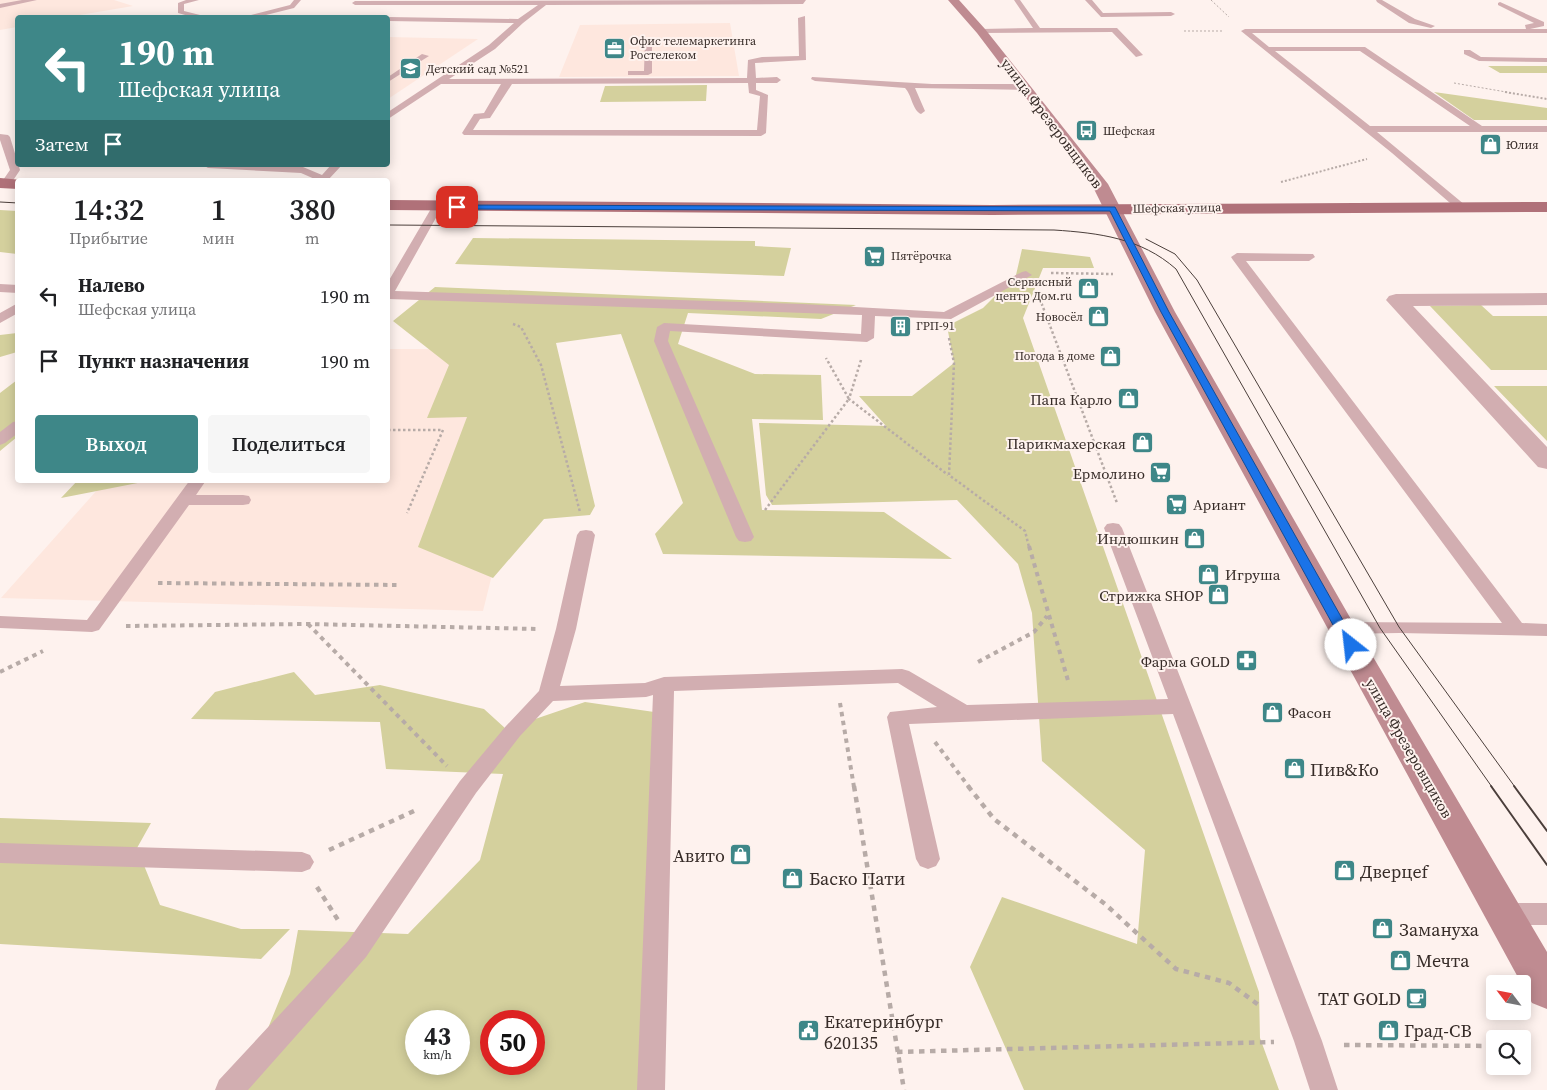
<!DOCTYPE html>
<html lang="ru">
<head>
<meta charset="utf-8">
<style>
	:root { --surface:#fff; --page:#f6f6f6; --text:#202124; --muted:#757577; --accent:#3e8788 }
	body { margin:0; font-family:"Source Serif 4",serif; background:var(--page); color:var(--text); height:100vh; display:flex; flex-direction:column; font-size:19px; white-space:nowrap }
	* { box-sizing:border-box; margin:0 }
	p { font-size:16px; color:var(--muted) }
	.icon { flex:none; width:28px; height:28px; fill:none; stroke:currentColor; stroke-width:2; stroke-linecap:round; stroke-linejoin:round }
	.map { position:relative; flex:1; overflow:hidden }
	.panel { position:absolute; left:15px; top:178px; width:375px; height:305px; display:flex; flex-direction:column; background:var(--surface); border-radius:5px; box-shadow:0 2px 12px #0003 }
	.panel>* { flex:none }
	.banner { position:absolute; left:15px; top:15px; width:375px; height:152px; border-radius:5px; box-shadow:0 2px 12px #0003; background:#3e8788; color:#fff; overflow:hidden }
	.needle { width:32px; rotate:302deg }
	.controls { position:absolute; left:1486px; top:975px; display:grid; gap:10px }
	.controls a { display:grid; place-items:center; width:45px; height:45px; border-radius:5px; background:var(--surface); box-shadow:0 2px 12px #0003; font-size:25px }
	.speed { position:absolute; left:405px; top:1010px; display:flex; gap:10px; font-size:25px; font-weight:700; text-align:center }
	.speed>* { display:grid; place-content:center; width:65px; height:65px; border-radius:50%; background:var(--surface); box-shadow:0 2px 12px #0003; line-height:1 }
	.speed small { font-size:12px; font-weight:400 }
	.speed .limit { border:8px solid #d22; background:#fff; color:#111 }
	.pin { position:absolute; display:grid; place-items:center; width:42px; height:42px; color:#fff; margin:-21px; border-radius:10px; box-shadow:0 2px 8px #0006 }
	.me { position:absolute; width:55px; margin:-28px; rotate:331deg; stroke-linejoin:round; filter:drop-shadow(0 0 4px #0008) }
	.turn { display:flex; align-items:center; gap:18px; height:105px; padding:0 20px; font-size:22px }
	.turn .icon { width:65px; height:65px; stroke-width:2.5 }
	.turn b { display:block; font-size:35px; line-height:42px }
	.then { display:flex; align-items:center; height:48px; padding:0 20px; background:#0003; gap:10px; font-size:19px }
	.eta { display:flex; justify-content:space-evenly; align-items:center; height:85px; text-align:center }
	.eta b { font-size:30px; font-weight:600; line-height:35px }
	.button { display:flex; gap:10px; margin-top:auto; padding:10px 20px }
	.button a { flex:1; height:58px; border-radius:5px; background:var(--accent); color:#fff; font-size:20px; font-weight:600; line-height:58px; text-align:center }
	.button a+a { background:var(--page); color:var(--text) }
	ul { padding:0; list-style:none }
	li { display:flex; align-items:center; gap:15px; height:65px; padding:0 20px }
	li div { flex:1 }
	li b { display:block; font-size:19px }
	li em { font-style:normal }
	.map>svg:first-child { display:block }
</style>
</head>
<body>
<div class="map">
<svg width="1547" height="1090" viewBox="0 0 1547 1090">
	<rect width="100%" height="100%" fill="#fef2ee"/>
	<path fill="#fee7de" d="M0,0H114L133,6L68,17L18,18L17,27L0,30Z
		M730,23L739,76L559,77L580,25Z
		M388,37L478,39L388,99Z
		M388,349H516L532,414L483,611L1,598L106,480H388Z"/>
	<path fill="#d4d09d" fill-rule="evenodd" d="M1488,66H1547V73H1500Z
		M707,85L706,101L600,102L605,86Z
		M1434,92L1547,108V120H1474Z
		M0,210L17,211V254L0,252Z
		M473,238L755,241V246L791,248L784,276L455,264Z
		M1022,249L1090,257L1094,268H1043L1023,318L1259,992L1260,1038L1279,1090H1024L970,967L1002,897L1137,944L1145,850L1042,761L1032,613L1018,564L957,500L772,505L766,495L759,423L886,426L859,396H912L954,363L947,326L983,308L1016,275Z
		M435,287L856,305L821,319L688,313L678,344L755,374L821,375L823,420L752,419L762,510L884,512L952,559L663,554L655,534L683,503L621,334L556,343L595,506L590,515L544,519L493,578L418,547L467,417L427,418L449,365L393,321Z
		M1481,305L1493,316H1547V370H1491L1430,306Z
		M17,333V352L0,357V335Z
		M17,380V437L0,451V393Z
		M1494,386H1547V441Z
		M78,480H153L61,498Z
		M294,672L315,695L380,685L484,709L506,729L585,702L668,714L659,1090H237L249,1075L290,974L298,930L408,934L480,860L503,774L386,769L380,722L191,719L215,692ZM416,1021H459V1064H416ZM491,1021H534V1064H491Z
		M0,818L151,823L137,848L160,905L241,929H290L261,959L0,944Z"/>
	<g fill="none" stroke-linecap="round" stroke-linejoin="round">
		<path stroke="#b7aba7" stroke-width="1" stroke-dasharray="2 2" stroke-linecap="butt" d="M1211,0L1229,17
			M1184,31H1222
			M1454,83L1512,93"/>
		<path stroke="#b7aba7" stroke-width="2" stroke-dasharray="2 2" stroke-linecap="butt" d="M1505,92L1547,99
			M1281,182L1367,159"/>
		<path stroke="#b7aba7" stroke-width="2.5" stroke-dasharray="2.5 2.5" stroke-linecap="butt" d="M1051,273L1113,274
			M1038,294L1117,503
			M513,324L521,327L541,365L580,512
			M949,338L954,363L949,475L1025,531L1029,547
			M861,360L849,399L948,475
			M388,430H443L407,513
			M765,510L849,399L826,358"/>
		<path stroke="#b7aba7" stroke-width="4" stroke-dasharray="4.5 4.5" stroke-linecap="butt" d="M1029,546L1069,684
			M158,583L400,585
			M308,624L447,766
			M126,626L307,624L538,629
			M978,662L1034,632L1047,616
			M0,672L43,651
			M840,703L854,787
			M935,742L969,787"/>
		<path stroke="#b7aba7" stroke-width="4.5" stroke-dasharray="5.5 5.5" stroke-linecap="butt" d="M854,786L904,1090
			M968,786L994,819L1105,904L1176,969L1229,983L1260,1006
			M329,850L414,811
			M317,887L338,920
			M1344,1045L1495,1046
			M897,1052L1274,1042"/>
		<path fill="#d2aeb1" fill-rule="evenodd" d="M22,0H37L0,8V4Z
			M186,0H199L184,4V11L212,18H196L178,13V3Z
			M294,0H301L294,8L254,18H239L290,5Z
			M806,0L803,4L546,5L523,23L495,49L449,79L747,78L748,60L762,57L799,56L798,18L805,16L806,60L755,63L756,78L777,77L781,80L777,83H756V90L768,95L766,133L761,136L464,135L462,133L474,114L484,113L501,84H441L388,119V112L489,45L514,23L388,21V18L385,17H388L518,19L538,5H355L352,3L355,1ZM748,83L749,93L760,96L757,130H473L480,119L490,118L512,84Z
			M1014,0H1020L1040,28H1117L1143,55L1136,57L1112,32L978,33L977,31L981,29L1033,28Z
			M1085,0H1092L1103,13L1171,12L1175,14L1171,16L1101,17Z
			M1376,0H1382L1415,19L1435,26L1431,28L1409,23L1377,2Z
			M1500,2L1544,22V26L1530,29H1547V33H1252L1269,47H1365L1482,126H1547V132H1377L1465,205L1466,207L1465,209H1457L1392,153L1241,31L1245,29H1526L1525,25L1534,23L1498,5V3ZM1275,51H1360L1470,126H1370Z
			M645,41L652,43V73L648,75H628V71H644Z
			M1464,50H1470L1481,57L1547,58V62L1479,61L1464,54Z
			M422,54L429,56L388,82V77Z
			M812,77L932,84H1025L1029,87L1025,90L915,88L925,111L921,114C912,110 912,95 905,88L815,81L811,79Z
			M0,134L8,135L10,137L20,170L10,185L6,186L1,183L10,170L0,140Z
			M203,165L303,167L322,175L331,165H342L328,180H317L301,173L208,168Z
			M437,204L442,207L395,291L802,304L944,312L1022,272L1026,271L1032,275L951,319L875,316L874,338L867,342L670,331L668,341L754,537L751,541L745,542L739,541L736,537L654,341L657,327L664,323L861,334L862,315L388,299V282L432,207Z
			M1237,253L1313,254L1315,257L1309,261H1246L1522,623L1547,624V636L1399,633L1341,634L1334,632L1331,628L1334,624L1341,622L1502,623L1233,260L1231,257Z
			M0,284L18,285V293L0,292Z
			M18,303V313L0,323V313Z
			M18,421V433L5,443L0,445V432L13,422Z
			M190,480H204L205,482L196,495H243L249,496L251,500L249,504L243,505H189L99,630L92,632L0,628V616L87,620Z
			M1113,523L1119,524L1122,528L1322,1041L1338,1090H1310L1294,1041L1173,714L909,724L940,859L936,866L928,869L920,866L916,859L887,717L890,712L937,707L898,683L674,691L665,1090H637L653,695L646,697L553,701L520,736L476,793L366,957L248,1090H215L219,1080L348,941L460,781L506,726L539,691L556,629L577,535L580,531L586,530L592,531L595,535L576,629L560,686L645,683L664,677L902,669L909,671L967,705L1168,699L1104,528L1107,524Z
			M0,843L302,852L310,855L314,862L310,869L302,872L0,863Z
			M1503,903H1547V925H1503L1494,921L1491,914L1494,907Z"/>
		<path fill="#d2aeb1" fill-rule="evenodd" d="M1547,293V305L1413,306L1547,447V469L1538,467L1386,300L1389,296L1396,294Z"/>
		<path fill="#bf8b91" fill-rule="evenodd" d="M948,0H959L985,29L1108,184L1175,312L1356,628L1547,952V1009L1532,1003L1155,312L1092,185L977,33Z"/>
		<path fill="#b07179" fill-rule="evenodd" d="M0,178L22,180H18V189L0,188Z
			M388,200L992,205L1547,202V212L992,215L388,210Z"/>
		<path stroke="#4b3f3b" stroke-width="1" d="M0,202L18,203
			M388,225L1054,230C1099,233 1141,238 1176,269L1380,628L1492,787
			M1146,239L1175,254L1197,280L1399,627L1515,787"/>
		<path stroke="#4b3f3b" stroke-width="2" d="M1491,786L1547,865
			M1514,786L1547,831"/>
	</g>
	<path fill="#1a73e8" stroke="#114b97" d="M454,205L1115,207L1169,312L1357,645L1351,649L1344,645L1161,312L1110,211L457,209L453,207Z"/>
	<defs>
		<symbol id="office-square" viewBox="-11 -11 22 22"><rect x="-9" y="-9" width="18" height="18" rx="4" fill="#3e8788" stroke="#fef2ee"/><path d="M-6-3h4V-5.5h4V-3h4V5H-6ZM-1-4.5V-3h2v-1.5ZM-6 0V1H6V0Z" fill="#fff"/></symbol>
		<symbol id="school-square" viewBox="-11 -11 22 22"><rect x="-9" y="-9" width="18" height="18" rx="4" fill="#3e8788" stroke="#fef2ee"/><path d="M0-5L7-2L0 1L-7-2ZM-4 1L0 2.5L4 1V4Q0 6-4 4Z" fill="#fff"/></symbol>
		<symbol id="bus-square" viewBox="-11 -11 22 22"><rect x="-9" y="-9" width="18" height="18" rx="4" fill="#3e8788" stroke="#fef2ee"/><path d="M-5-6H5V4H4V6H2V4H-2V6H-4V4H-5ZM-3.5-4V0h7V-4ZM-3.5 1.2v1.5H-2V1.2ZM2 1.2v1.5H3.5V1.2Z" fill="#fff"/></symbol>
		<symbol id="shop-square" viewBox="-11 -11 22 22"><rect x="-9" y="-9" width="18" height="18" rx="4" fill="#3e8788" stroke="#fef2ee"/><path d="M-5-2.5h2.3a2.7 3.5 0 0 1 5.4 0H5L5.5 6h-11ZM-1.5-2.5h3a1.5 2.3 0 0 0-3 0Z" fill="#fff"/></symbol>
		<symbol id="supermarket-square" viewBox="-11 -11 22 22"><rect x="-9" y="-9" width="18" height="18" rx="4" fill="#3e8788" stroke="#fef2ee"/><path d="M-6-5.5h2.5l.6 2H6L4.5 2H-2.5L-4.4-4H-6ZM-1.5 3.2a1.3 1.3 0 1 0 .1 0ZM3 3.2a1.3 1.3 0 1 0 .1 0Z" fill="#fff"/></symbol>
		<symbol id="building-square" viewBox="-11 -11 22 22"><rect x="-9" y="-9" width="18" height="18" rx="4" fill="#3e8788" stroke="#fef2ee"/><path d="M-4-6H4V6H1V3H-1V6H-4ZM-2.5-4.3h1.7v1.8h-1.7ZM.8-4.3h1.7v1.8H.8ZM-2.5-1h1.7V.8h-1.7ZM.8-1h1.7V.8H.8Z" fill="#fff"/></symbol>
		<symbol id="pharmacy-square" viewBox="-11 -11 22 22"><rect x="-9" y="-9" width="18" height="18" rx="4" fill="#3e8788" stroke="#fef2ee"/><path d="M-2-6h4v4h4v4h-4v4h-4v-4h-4v-4h4Z" fill="#fff"/></symbol>
		<symbol id="cafe-square" viewBox="-11 -11 22 22"><rect x="-9" y="-9" width="18" height="18" rx="4" fill="#3e8788" stroke="#fef2ee"/><path d="M-5.5-4.5H6V0H3Q3 3.5 0 3.5H-2.5Q-5.5 3.5-5.5 0ZM3-3.2v2h1.7v-2ZM-6 4.5H4V6H-6Z" fill="#fff"/></symbol>
		<symbol id="civic-square" viewBox="-11 -11 22 22"><rect x="-9" y="-9" width="18" height="18" rx="4" fill="#3e8788" stroke="#fef2ee"/><path d="M-.6-6.5H3V-4.5H.6V-3L4-1V1h2V6H-6V1h2V-1L-.6-3ZM-1.2 2.5V6h2.4V2.5Z" fill="#fff"/></symbol>
	</defs>
	<g fill-rule="evenodd">
		<use href="#office-square" x="602" y="36" width="25" height="25"/>
		<use href="#school-square" x="398" y="56" width="25" height="25"/>
		<use href="#bus-square" x="1074" y="118" width="25" height="25"/>
		<use href="#shop-square" x="1478" y="132" width="25" height="25"/>
		<use href="#supermarket-square" x="862" y="244" width="25" height="25"/>
		<use href="#shop-square" x="1076" y="276" width="25" height="25"/>
		<use href="#shop-square" x="1086" y="304" width="25" height="25"/>
		<use href="#building-square" x="888" y="314" width="25" height="25"/>
		<use href="#shop-square" x="1098" y="344" width="25" height="25"/>
		<use href="#shop-square" x="1116" y="386" width="25" height="25"/>
		<use href="#shop-square" x="1130" y="430" width="25" height="25"/>
		<use href="#supermarket-square" x="1148" y="460" width="25" height="25"/>
		<use href="#supermarket-square" x="1164" y="492" width="25" height="25"/>
		<use href="#shop-square" x="1182" y="526" width="25" height="25"/>
		<use href="#shop-square" x="1196" y="562" width="25" height="25"/>
		<use href="#shop-square" x="1206" y="582" width="25" height="25"/>
		<use href="#pharmacy-square" x="1234" y="648" width="25" height="25"/>
		<use href="#shop-square" x="1260" y="700" width="25" height="25"/>
		<use href="#shop-square" x="1282" y="756" width="25" height="25"/>
		<use href="#shop-square" x="728" y="842" width="25" height="25"/>
		<use href="#shop-square" x="1332" y="858" width="25" height="25"/>
		<use href="#shop-square" x="780" y="866" width="25" height="25"/>
		<use href="#shop-square" x="1370" y="916" width="25" height="25"/>
		<use href="#shop-square" x="1388" y="948" width="25" height="25"/>
		<use href="#cafe-square" x="1404" y="986" width="25" height="25"/>
		<use href="#shop-square" x="1376" y="1018" width="25" height="25"/>
		<use href="#civic-square" x="796" y="1018" width="25" height="25"/>
	</g>
	<g text-anchor="middle" dominant-baseline="central" stroke-width="4" stroke-linejoin="round" paint-order="stroke">
		<g font-size="12" fill="#362b27" stroke="#fef2ee" text-anchor="start">
			<text x="630" y="41">Офис телемаркетинга<tspan x="630" dy="14">Ростелеком</tspan></text>
			<text x="426" y="69">Детский сад №521</text>
			<text x="1103" y="131">Шефская</text>
			<text x="1506" y="145">Юлия</text>
			<text x="891" y="256">Пятёрочка</text>
			<text x="1072" y="282" text-anchor="end">Сервисный<tspan x="1072" dy="14">центр Дом.ru</tspan></text>
			<text x="1083" y="317" text-anchor="end">Новосёл</text>
			<text x="916" y="326">ГРП-91</text>
			<text x="1095" y="356" text-anchor="end">Погода в доме</text>
		</g>
		<g font-size="12" fill="#362b27" stroke="#fef2ee">
			<text transform="translate(1177 208) rotate(-1)">Шефская улица</text>
		</g>
		<g font-size="15" fill="#362b27" stroke="#fef2ee">
			<text transform="translate(1052 123) rotate(53)">улица Фрезеровщиков</text>
			<text transform="translate(1409 748) rotate(60)">улица Фрезеровщиков</text>
		</g>
		<g font-size="15" fill="#362b27" stroke="#fef2ee" text-anchor="end">
			<text x="1112" y="399">Папа Карло</text>
			<text x="1126" y="443">Парикмахерская</text>
			<text x="1145" y="473">Ермолино</text>
			<text x="1193" y="504" text-anchor="start">Ариант</text>
			<text x="1179" y="538">Индюшкин</text>
			<text x="1225" y="574" text-anchor="start">Игруша</text>
			<text x="1203" y="595">Стрижка SHOP</text>
			<text x="1230" y="661">Фарма GOLD</text>
			<text x="1288" y="712" text-anchor="start">Фасон</text>
		</g>
		<g font-size="18" fill="#362b27" stroke="#fef2ee" text-anchor="start">
			<text x="1310" y="769">Пив&amp;Ко</text>
			<text x="725" y="855" text-anchor="end">Авито</text>
			<text x="1360" y="871">Дверцеf</text>
			<text x="809" y="878">Баско Пати</text>
			<text x="1399" y="929">Замануха</text>
			<text x="1416" y="960">Мечта</text>
			<text x="1401" y="998" text-anchor="end">TAT GOLD</text>
			<text x="824" y="1021">Екатеринбург<tspan x="824" dy="21">620135</tspan></text>
			<text x="1404" y="1030">Град-СВ</text>
		</g>
	</g>
</svg>
<div class="controls">
<a><svg class="needle" viewBox="-14 -14 28 28"><path d="M0-13l5 13h-10z" fill="#e53935"/><path d="M0 13l5-13h-10z" fill="#757577"/></svg></a>
<a><svg class="icon" aria-label="search" viewBox="0 0 24 24"><circle cx="10" cy="10" r="6"/><path d="M15 15l6 6"/></svg></a>
</div>
<div class="speed"><div>43<small>km/h</small></div><div class="limit">50</div></div>
<div class="pin" style="left:457px;top:207px;background:#d93025"><svg class="icon" aria-label="arrive" viewBox="0 0 24 24"><path d="M6 21V4h12l-3 4 3 4H6"/></svg></div>
<svg class="me" style="left:1351px;top:645px" viewBox="-20 -20 40 40"><circle r="19" fill="#fff"/><path d="M0-13L10 11 0 6-10 11z" fill="#1a73e8"/></svg>
<div class="banner">
<div class="turn"><svg class="icon" aria-label="left" viewBox="0 0 24 24"><path d="M17 20v-9H6M10 6l-5 5 5 5"/></svg><div><b>190 m</b>Шефская улица</div></div>
<div class="then">Затем<svg class="icon" aria-label="arrive" viewBox="0 0 24 24"><path d="M6 21V4h12l-3 4 3 4H6"/></svg></div>
</div>
<section class="panel">
<div class="eta">
<div><b>14:32</b><p>Прибытие</p></div>
<div><b>1</b><p>мин</p></div>
<div><b>380</b><p>m</p></div>
</div>
<ul>
<li><svg class="icon" aria-label="left" viewBox="0 0 24 24"><path d="M17 20v-9H6M10 6l-5 5 5 5"/></svg><div><b>Налево</b><p>Шефская улица</p></div><em>190 m</em></li>
<li><svg class="icon" aria-label="arrive" viewBox="0 0 24 24"><path d="M6 21V4h12l-3 4 3 4H6"/></svg><div><b>Пункт назначения</b></div><em>190 m</em></li>
</ul>
<div class="button"><a>Выход</a><a>Поделиться</a></div>
</section>
</div>
</body>
</html>
